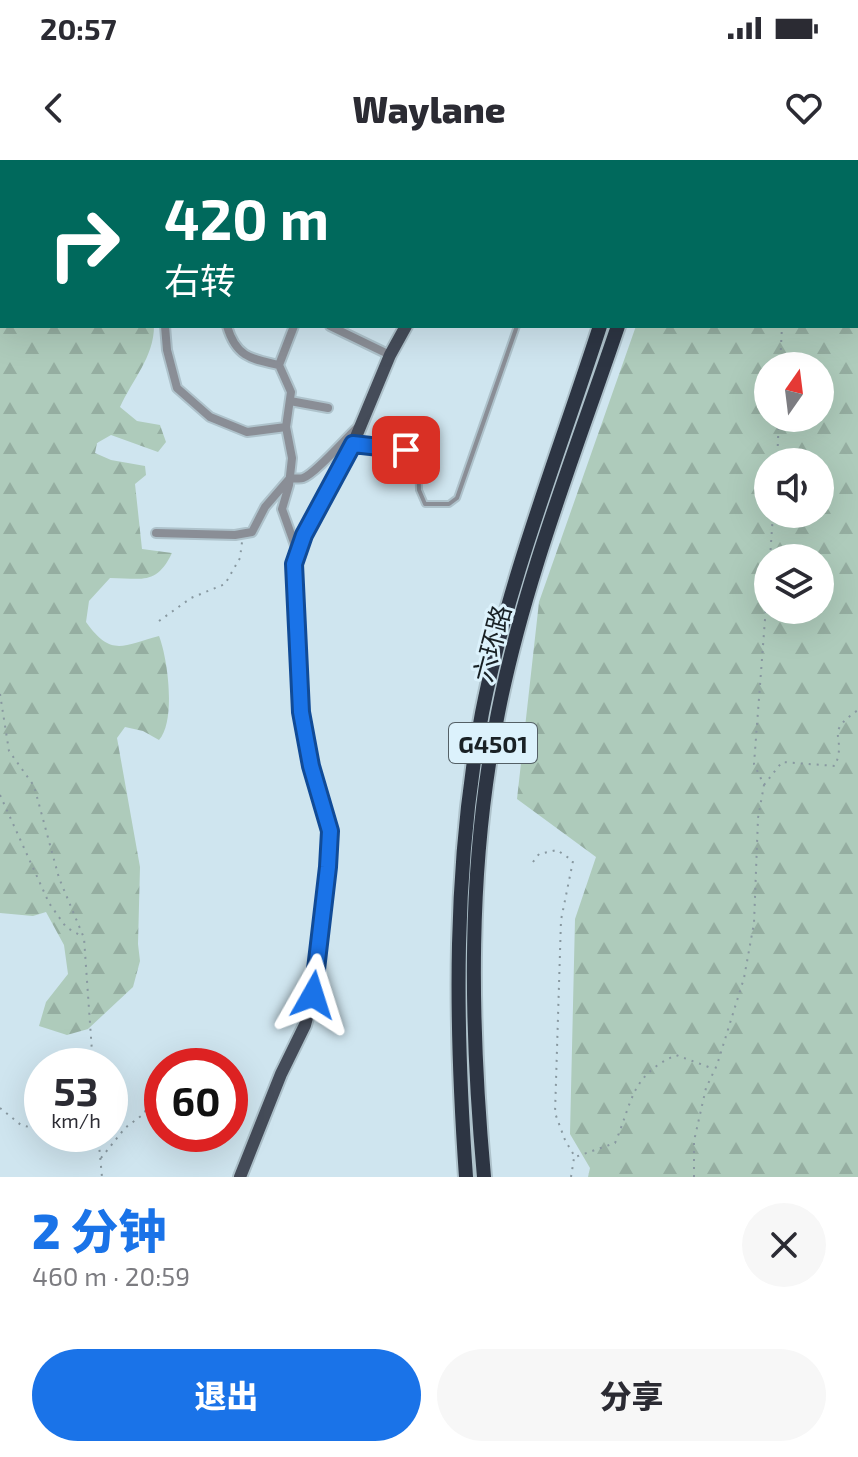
<!DOCTYPE html>
<html lang="zh">
<head>
<meta charset="utf-8">
<style>
	:root { --surface:#fff; --page:#f7f7f7; --text:#2b2b33; --muted:#7c7c81; --accent:#1a73e8 }
	body { margin:0; font-family:"Exo 2","Noto Sans SC",sans-serif; background:var(--page); color:var(--text); height:100vh; display:flex; flex-direction:column; font-size:30px; white-space:nowrap }
	* { box-sizing:border-box; margin:0 }
	p { font-size:26px; color:var(--muted) }
	.icon { flex:none; width:44px; height:44px; fill:none; stroke:currentColor; stroke-width:2; stroke-linecap:round; stroke-linejoin:round }
	.map { position:relative; height:1017px; overflow:hidden }
	.sheet { display:flex; flex-direction:column; background:var(--surface); flex:1 }
	.sheet>* { flex:none }
	.guide { position:absolute; left:0px; top:0px; width:858px; height:168px; box-shadow:0 8px 32px #0002; background:#00695c; color:#fff; overflow:hidden }
	.needle { width:52px; rotate:14deg }
	.controls { position:absolute; left:754px; top:192px; display:grid; gap:16px }
	.controls a { display:grid; place-items:center; width:80px; height:80px; border-radius:50%; background:var(--surface); box-shadow:0 8px 32px #0002; font-size:40px }
	.speed { position:absolute; left:24px; top:888px; display:flex; gap:16px; font-size:40px; font-weight:700; text-align:center }
	.speed>* { display:grid; place-content:center; width:104px; height:104px; border-radius:50%; background:var(--surface); box-shadow:0 8px 32px #0002; line-height:1 }
	.speed small { font-size:20px; font-weight:400 }
	.speed .limit { border:12px solid #d22; background:#fff; color:#111 }
	.pin { position:absolute; display:grid; place-items:center; width:68px; height:68px; color:#fff; margin:-34px; border-radius:16px; box-shadow:0 4px 12px #0006 }
	.me { position:absolute; width:88px; margin:-44px; rotate:6deg; stroke-linejoin:round; filter:drop-shadow(0 0 6px #0008) }
	.turn { display:flex; align-items:center; gap:28px; height:168px; padding:0 32px; font-size:36px }
	.turn .icon { width:104px; height:104px; stroke-width:2.5 }
	.turn b { display:block; font-size:56px; line-height:68px }
	.round { display:grid; place-items:center; flex:none; width:84px; height:84px; border-radius:42px; background:var(--page) }
	.overview { display:flex; align-items:center; justify-content:space-between; height:136px; padding:0 32px }
	h1 { font-size:48px; font-weight:800; line-height:60px; color:var(--accent) }
	.primary-button { display:flex; gap:16px; margin-top:auto; padding:16px 32px }
	.primary-button a { flex:1; height:92px; border-radius:48px; background:var(--accent); color:#fff; font-size:32px; font-weight:800; line-height:92px; text-align:center }
	.primary-button a+a { background:var(--page); color:var(--text) }
	.status { display:flex; justify-content:space-between; align-items:center; height:56px; padding:0 40px; background:var(--surface); direction:ltr }
	.status svg { height:22px; fill:currentColor }
	header { display:flex; justify-content:space-between; align-items:center; height:104px; padding:0 32px; background:var(--surface); font-size:36px; font-weight:800 }
	.map>svg:first-child { display:block }
</style>
</head>
<body>
<div class="status"><b>20:57</b><svg viewBox="0 0 49 12"><path d="M0 12V9h3v3zM5 12V6h3v6zM10 12V3h3v9zM15 12V0h3v12zM26 1h20v11H26zM47 4h2v5h-2z"/></svg></div>
<header><svg class="icon" aria-label="back" viewBox="0 0 24 24"><path d="M15 5l-7 7 7 7"/></svg>Waylane<svg class="icon" aria-label="heart" viewBox="0 0 24 24"><path d="M12 20l-8-8c-3-5 5-10 8-4 3-6 11-1 8 4z"/></svg></header>
<div class="map">
<svg width="858" height="1017" viewBox="0 0 858 1017">
	<defs>
		<pattern id="forest-firs" width="22" height="20" patternUnits="userSpaceOnUse" patternTransform="scale(2)"><rect width="22" height="20" fill="#aecbbb"/><path d="M5 1l3.5 6h-7zM16 11l3.5 6h-7z" fill="#95aea1"/></pattern>
	</defs>
	<rect width="100%" height="100%" fill="#cfe5ef"/>
	<path fill="url(#forest-firs)" fill-rule="evenodd" d="M0,0H127L2,2V166H154C154,197 132,220 120,247L137,261L160,265L166,282L158,292L111,275L97,283L95,293L111,300L145,306L146,315L135,324L142,389L172,393C156,426 142,418 110,418L89,441L86,462C111,497 122,486 159,476C168,499 176,561 159,580L143,571L125,567L117,578L140,707L138,784L140,801L133,827L88,869L67,875L39,866L46,842L68,814L64,785L46,752L33,756L0,753Z
		M694,0H858V1017H588L590,1008L570,974L575,759L596,697L517,639L539,442L636,166H856V2H694ZM768,206H820V258H768ZM768,302H820V354H768ZM768,398H820V450H768Z"/>
	<g fill="none" stroke-linecap="round" stroke-linejoin="round">
		<defs>
			<path id="lane" d="M355,284L406,290L418,299L419,330L425,344H449L457,338L517,166"/>
			<path id="street" d="M206,2L226,0
				M330,2V0
				M165,166L167,190L177,228L210,257L247,272L286,267
				M227,166C236,197 251,199 279,205
				M294,166L279,205L291,232L286,267L292,298L289,325L282,349L297,391
				M330,166L390,195
				M290,241L328,248
				M156,373L235,375L252,372L265,347L290,318C293,318 300,319 303,318C315,314 346,278 357,268"/>
			<path id="primary" d="M492,2L494,0
				M240,1017L281,914L305,865L313,835L328,707L330,671L311,606L301,552L294,404L304,375L353,284L390,195L406,166"/>
			<path id="highway" d="M654,2L655,0
				M672,2V0
				M466,1017C455,861 453,707 482,553C508,421 559,293 600,166
				M484,1017C470,862 467,706 498,553C524,421 575,293 618,166"/>
		</defs>
		<use href="#lane" stroke="#aec2cb" stroke-width="8"/>
		<use href="#street" stroke="#aec2cb" stroke-width="12"/>
		<use href="#primary" stroke="#aec2cb" stroke-width="16"/>
		<use href="#highway" stroke="#aec2cb" stroke-width="18"/>
		<path stroke="#8898a0" stroke-width="2" stroke-dasharray="2 6" stroke-linecap="butt" d="M104,2V0
			M724,2V0
			M785,2V0
			M0,68H2
			M780,206L782,166
			M777,302L779,258
			M770,398L773,354
			M159,461L191,438L225,424L240,398L242,382
			M0,534L9,591L34,626L59,718L84,778L93,906
			M764,625L782,602L835,606C848,574 822,575 858,550
			M0,635L49,743L66,767L83,777
			M533,702L539,694L557,690L573,701L561,760L555,953L565,980L575,997L615,983C633,941 630,916 676,895L714,909
			M0,948L21,965L42,970
			M91,974L98,979
			M98,974L102,1017
			M101,998L125,968L145,953C148,918 144,911 181,900
			M571,1017L574,998
			M694,1017V981L706,928L717,905L744,818L754,763L758,658L764,625L754,604L768,420"/>
		<use href="#lane" stroke="#8a8e96" stroke-width="4"/>
		<use href="#street" stroke="#8a8e96" stroke-width="8"/>
		<use href="#primary" stroke="#454c59" stroke-width="12"/>
		<use href="#highway" stroke="#2d3543" stroke-width="14"/>
	</g>
	<g fill="none" stroke-linecap="round" stroke-linejoin="round">
		<defs>
			<path id="route" d="M313,835L328,707L330,671L311,606L301,552L294,404L304,375L353,284L406,290"/>
		</defs>
		<use href="#route" stroke="#114b97" stroke-width="20"/>
		<use href="#route" stroke="#1a73e8" stroke-width="14"/>
	</g>
	<g text-anchor="middle" dominant-baseline="central" stroke-width="6" stroke-linejoin="round" paint-order="stroke">
		<rect fill="#dcf2fc" stroke="#546066" stroke-width="2" x="449" y="563" width="88" height="40" rx="6"/>
		<g font-size="24" font-weight="bold" fill="#192125">
			<text x="493" y="583">G4501</text>
		</g>
		<g font-size="26" fill="#192125" stroke="#dcf2fc">
			<text transform="translate(491 483) rotate(-75)">六环路</text>
		</g>
	</g>
</svg>
<div class="controls">
<a><svg class="needle" viewBox="-14 -14 28 28"><path d="M0-13l5 13h-10z" fill="#e53935"/><path d="M0 13l5-13h-10z" fill="#7c7c81"/></svg></a>
<a><svg class="icon" aria-label="sound" viewBox="0 0 24 24"><path d="M4 9h4l5-4v14l-5-4H4zM17 9q2 3 0 6"/></svg></a>
<a><svg class="icon" aria-label="layers" viewBox="0 0 24 24"><path d="M12 4l9 5-9 5-9-5zM3 14l9 5 9-5"/></svg></a>
</div>
<div class="speed"><div>53<small>km/h</small></div><div class="limit">60</div></div>
<div class="pin" style="left:406px;top:290px;background:#d93025"><svg class="icon" aria-label="arrive" viewBox="0 0 24 24"><path d="M6 21V4h12l-3 4 3 4H6"/></svg></div>
<svg class="me" style="left:313px;top:835px" viewBox="-20 -20 40 40"><path d="M0-17L14 15 0 8-14 15z" fill="#1a73e8" stroke="#fff" stroke-width="4"/></svg>
<div class="guide">
<div class="turn"><svg class="icon" aria-label="right" viewBox="0 0 24 24"><path d="M7 20v-9h11M14 6l5 5-5 5"/></svg><div><b>420 m</b>右转</div></div>
</div>
</div>
<section class="sheet">
<div class="overview"><div><h1>2 分钟</h1><p>460 m · 20:59</p></div><a class="round"><svg class="icon" aria-label="close" viewBox="0 0 24 24"><path d="M6 6l12 12M18 6L6 18"/></svg></a></div>
<div class="primary-button"><a>退出</a><a>分享</a></div>
</section>
</body>
</html>
